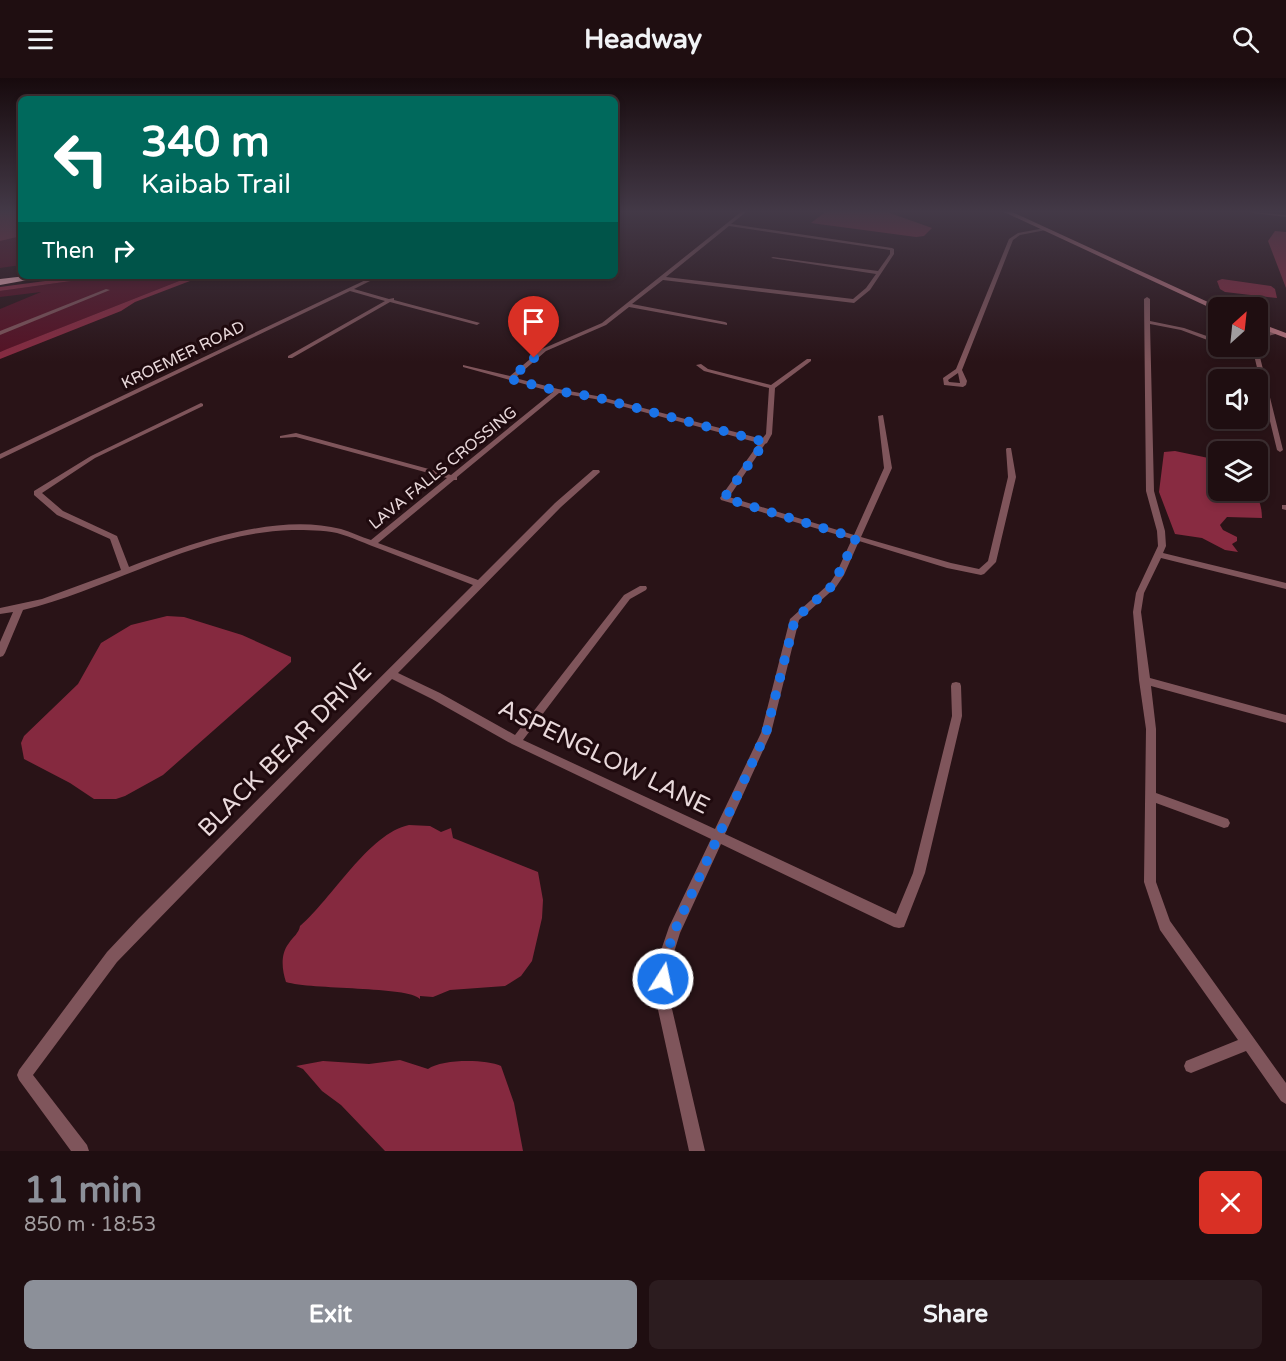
<!DOCTYPE html>
<html lang="en">
<head>
<meta charset="utf-8">
<style>
	:root { --surface:#1f0e11; --page:#2c1c1f; --text:#f1f3f6; --muted:#a19c9f; --line:#3c2e31; --accent:#8c9099 }
	body { margin:0; font-family:"Varela Round",sans-serif; background:var(--page); color:var(--text); height:100vh; display:flex; flex-direction:column; font-size:22px; white-space:nowrap }
	* { box-sizing:border-box; margin:0 }
	p { font-size:20px; color:var(--muted) }
	.icon { flex:none; width:33px; height:33px; fill:none; stroke:currentColor; stroke-width:2; stroke-linecap:round; stroke-linejoin:round }
	.map { position:relative; height:1073px; overflow:hidden }
	.side { display:flex; flex-direction:column; background:var(--surface); flex:1 }
	.side>* { flex:none }
	.guide { position:absolute; left:18px; top:18px; width:600px; height:183px; border-radius:9px; box-shadow:0 3px 9px #0003,0 0 0 2px var(--line); background:#00695c; color:#fff; overflow:hidden }
	.needle { width:39px; rotate:27deg }
	.fabs { position:absolute; left:1208px; top:219px; display:grid; gap:12px }
	.fabs a { display:grid; place-items:center; width:60px; height:60px; border-radius:9px; background:var(--surface); box-shadow:0 3px 9px #0003,0 0 0 2px var(--line); font-size:30px }
	.pin { position:absolute; display:grid; place-items:center; width:51px; height:51px; color:#fff; margin:-62px -26px; border-radius:50% 50% 50% 0; rotate:-45deg; box-shadow:0 0 6px #0007 }
	.pin .icon { rotate:45deg }
	.me { position:absolute; width:66px; margin:-33px; rotate:10deg; stroke-linejoin:round; filter:drop-shadow(0 0 4px #0008) }
	.turn { display:flex; align-items:center; gap:21px; height:126px; padding:0 24px; font-size:27px }
	.turn .icon { width:78px; height:78px; stroke-width:2.5 }
	.turn b { display:block; font-size:42px; line-height:51px }
	.then { display:flex; align-items:center; height:57px; padding:0 24px; background:#0003; gap:12px; font-size:22px }
	.round { display:grid; place-items:center; flex:none; width:63px; height:63px; border-radius:9px; background:var(--page) }
	.head { display:flex; align-items:center; justify-content:space-between; height:102px; padding:0 24px }
	h1 { font-size:36px; font-weight:800; line-height:45px; color:var(--accent) }
	.primary-button { display:flex; gap:12px; margin-top:auto; padding:12px 24px }
	.primary-button a { flex:1; height:69px; border-radius:9px; background:var(--accent); color:#fff; font-size:24px; font-weight:800; line-height:69px; text-align:center }
	.primary-button a+a { background:var(--page); color:var(--text) }
	header { display:flex; justify-content:space-between; align-items:center; height:78px; padding:0 24px; background:var(--surface); font-size:27px; font-weight:800 }
	.map>svg:first-child { display:block }
</style>
</head>
<body>
<header><svg class="icon" aria-label="menu" viewBox="0 0 24 24"><path d="M4 6h16M4 12h16M4 18h16"/></svg>Headway<svg class="icon" aria-label="search" viewBox="0 0 24 24"><circle cx="10" cy="10" r="6"/><path d="M15 15l6 6"/></svg></header>
<div class="map">
<svg width="1286" height="1073" viewBox="0 0 1286 1073">
	<rect width="100%" height="100%" fill="#291317"/>
	<path fill="#561124" d="M0,134H21V187L0,190Z
		M107,198H198L179,203L0,274V231L41,214L0,219V213Z"/>
	<path fill="#882b41" d="M0,134H21V158L0,163Z
		M1275,153L1286,154V210L1268,163Z
		M83,198H107L0,213V209Z
		M203,198L135,224L121,233L0,281V274L7,271L179,203Z
		M1175,373L1218,382V412C1245,412 1261,407 1262,440L1227,439L1220,447L1223,452L1237,459V463L1232,466L1238,474L1225,472L1202,460L1175,456L1159,414L1164,374Z"/>
	<path fill="#85293f" d="M825,134H887L932,150L924,158L916,159L811,145Z
		M1222,201L1271,208L1275,211L1277,220L1225,214L1220,211L1217,203Z
		M167,538L184,539L242,557L291,579V584L163,697L125,718L116,721H94L70,705L24,681L21,665L24,658L78,606L101,565L131,547Z
		M409,747L430,748L441,754L451,750L453,760L538,794L543,822L542,840L532,883L521,898L505,908L450,912L433,919L420,918V921C408,908 311,912 286,904C282,892 280,876 289,865C293,859 299,855 300,848C331,822 369,755 409,747Z
		M400,982L428,991C442,981 485,981 501,988L514,1025L523,1073H385L341,1027L322,1013L303,991L296,988L323,983L369,986Z"/>
	<g fill="none" stroke-linecap="round" stroke-linejoin="round">
		<path fill="#7f555b" fill-rule="evenodd" d="M741,134H746L731,146L892,170L894,171V176L870,212L854,225L663,202L632,226L725,244L727,245V247L629,229L606,247L546,273L515,300L558,311L597,318L762,361L766,356L769,310L704,293L696,287L701,286L708,291L771,307L807,281H811V283L775,310L772,356L767,365L765,366L729,419L854,457L884,390L878,338L883,337L892,390L861,459L951,485L979,491L988,483L1008,399L1006,371L1007,370H1011L1016,399L996,484L984,496L981,497L947,490L859,463L844,497L836,509L799,542L771,655L725,756L896,836L913,795L952,638L951,608L952,605L956,604L960,605L961,608L962,638L925,795L904,849L899,850L894,849L721,766L680,855L671,884L669,918L705,1073H689L655,918L657,884L669,849L711,761L512,666L432,621L392,601L117,884L33,997L87,1067L89,1073H71L19,1002L17,997L19,992L107,874L139,840L473,507C442,495 411,483 380,471C366,466 352,459 337,455C323,452 307,452 292,452C196,455 114,510 23,532L5,575L3,578L0,579V564L13,534L0,536V530L42,521L121,492L110,461L57,437L34,417V413L91,378L201,325L203,326V328L95,380L42,415L63,433L117,458L129,489C190,466 275,434 341,451C351,454 361,459 371,462L447,400L296,359L280,360V358L296,355L451,397L553,314L463,289V287L510,298L542,271L602,245ZM729,148L890,172V176L878,193L773,179L771,180L876,196L866,210L853,221L666,199ZM559,315L595,321L759,365L720,420L721,422L852,461L836,496L830,505L790,541L761,655L715,751L523,662L630,521L646,512L647,510L646,508H640L624,517L515,657L440,615L398,595L561,429L600,394L599,392H593L555,425L478,502L378,465L454,402H457V399Z
			M1251,134L1286,137V139L1253,135Z
			M1045,150L1046,152L1020,157L1013,162L962,292L967,303L966,307L963,309L944,307L943,300L956,291L1009,161L1018,155ZM958,295L960,305L949,304L948,302Z
			M374,198H380L354,211L389,221L394,220V222L480,245L477,247L390,224L292,280H288V278L385,223L350,213L0,381V376Z
			M106,211L110,212L0,257V253Z
			M1147,219L1150,221V243L1184,250L1218,262V266L1181,252L1150,246L1154,413L1165,453L1166,468L1163,475L1286,505V511L1161,480L1144,515L1141,534L1150,600L1286,637V645L1151,608L1156,651V715L1228,741L1230,745L1228,749L1224,750L1156,725V804L1170,843L1286,1005V1026L1281,1023L1246,973L1191,995L1186,993L1184,988L1186,983L1238,962L1160,852L1144,804L1146,651L1139,602L1133,534L1136,515L1158,468L1157,453L1146,413L1144,221Z
			M1277,252L1279,253V255L1257,261V257Z
			M1257,267L1283,372L1280,374L1277,372L1253,273L1236,268H1257Z
			M1282,427H1286V432L1282,431Z"/>
		<path fill="#b8757f" fill-rule="evenodd" d="M1004,134H1012L1221,230L1215,232Z
			M1257,244L1286,255V260L1257,249Z"/>
		<path fill="#f5b4bd" fill-rule="evenodd" d="M26,198H50L0,207V201Z"/>
	</g>
	<linearGradient id="sky" x2="0" y2="1"><stop stop-color="#170a0d"/><stop offset="0.47" stop-color="#433947"/><stop offset="1" stop-color="#433947" stop-opacity="0"/></linearGradient>
	<rect width="1286" height="284" fill="url(#sky)"/>
	<g fill="none" stroke-linecap="round" stroke-linejoin="round">
		<path stroke="#1a73e8" stroke-width="10" stroke-dasharray="0 18" d="M534,280L510,301L558,313L595,319L765,364L724,420L856,460L833,507L795,541L766,655L674,854L664,884L663,901"/>
	</g>
	<g text-anchor="middle" dominant-baseline="central" stroke-width="6" stroke-linejoin="round" paint-order="stroke">
		<g font-size="16" fill="#e9d9db" stroke="#1f0a0e">
			<text transform="translate(183 277) rotate(-26)">KROEMER ROAD</text>
			<text transform="translate(443 390) rotate(-39)">LAVA FALLS CROSSING</text>
		</g>
		<g font-size="24" fill="#e9d9db" stroke="#1f0a0e">
			<text transform="translate(285 672) rotate(-45)">BLACK BEAR DRIVE</text>
			<text transform="translate(604 679) rotate(26)">ASPENGLOW LANE</text>
		</g>
	</g>
</svg>
<div class="fabs">
<a><svg class="needle" viewBox="-14 -14 28 28"><path d="M0-13l5 13h-10z" fill="#e53935"/><path d="M0 13l5-13h-10z" fill="#a19c9f"/></svg></a>
<a><svg class="icon" aria-label="sound" viewBox="0 0 24 24"><path d="M4 9h4l5-4v14l-5-4H4zM17 9q2 3 0 6"/></svg></a>
<a><svg class="icon" aria-label="layers" viewBox="0 0 24 24"><path d="M12 4l9 5-9 5-9-5zM3 14l9 5 9-5"/></svg></a>
</div>
<div class="pin" style="left:534px;top:280px;background:#d93025"><svg class="icon" aria-label="arrive" viewBox="0 0 24 24"><path d="M6 21V4h12l-3 4 3 4H6"/></svg></div>
<svg class="me" style="left:663px;top:901px" viewBox="-20 -20 40 40"><circle r="17" fill="#1a73e8" stroke="#fff" stroke-width="3"/><path d="M0-11L8 9 0 5-8 9z" fill="#fff"/></svg>
<div class="guide">
<div class="turn"><svg class="icon" aria-label="left" viewBox="0 0 24 24"><path d="M17 20v-9H6M10 6l-5 5 5 5"/></svg><div><b>340 m</b>Kaibab Trail</div></div>
<div class="then">Then<svg class="icon" aria-label="right" viewBox="0 0 24 24"><path d="M7 20v-9h11M14 6l5 5-5 5"/></svg></div>
</div>
</div>
<section class="side">
<div class="head"><div><h1>11 min</h1><p>850 m · 18:53</p></div><a class="round" style="background:#d93025;color:#fff"><svg class="icon" aria-label="close" viewBox="0 0 24 24"><path d="M6 6l12 12M18 6L6 18"/></svg></a></div>
<div class="primary-button"><a>Exit</a><a>Share</a></div>
</section>
</body>
</html>
